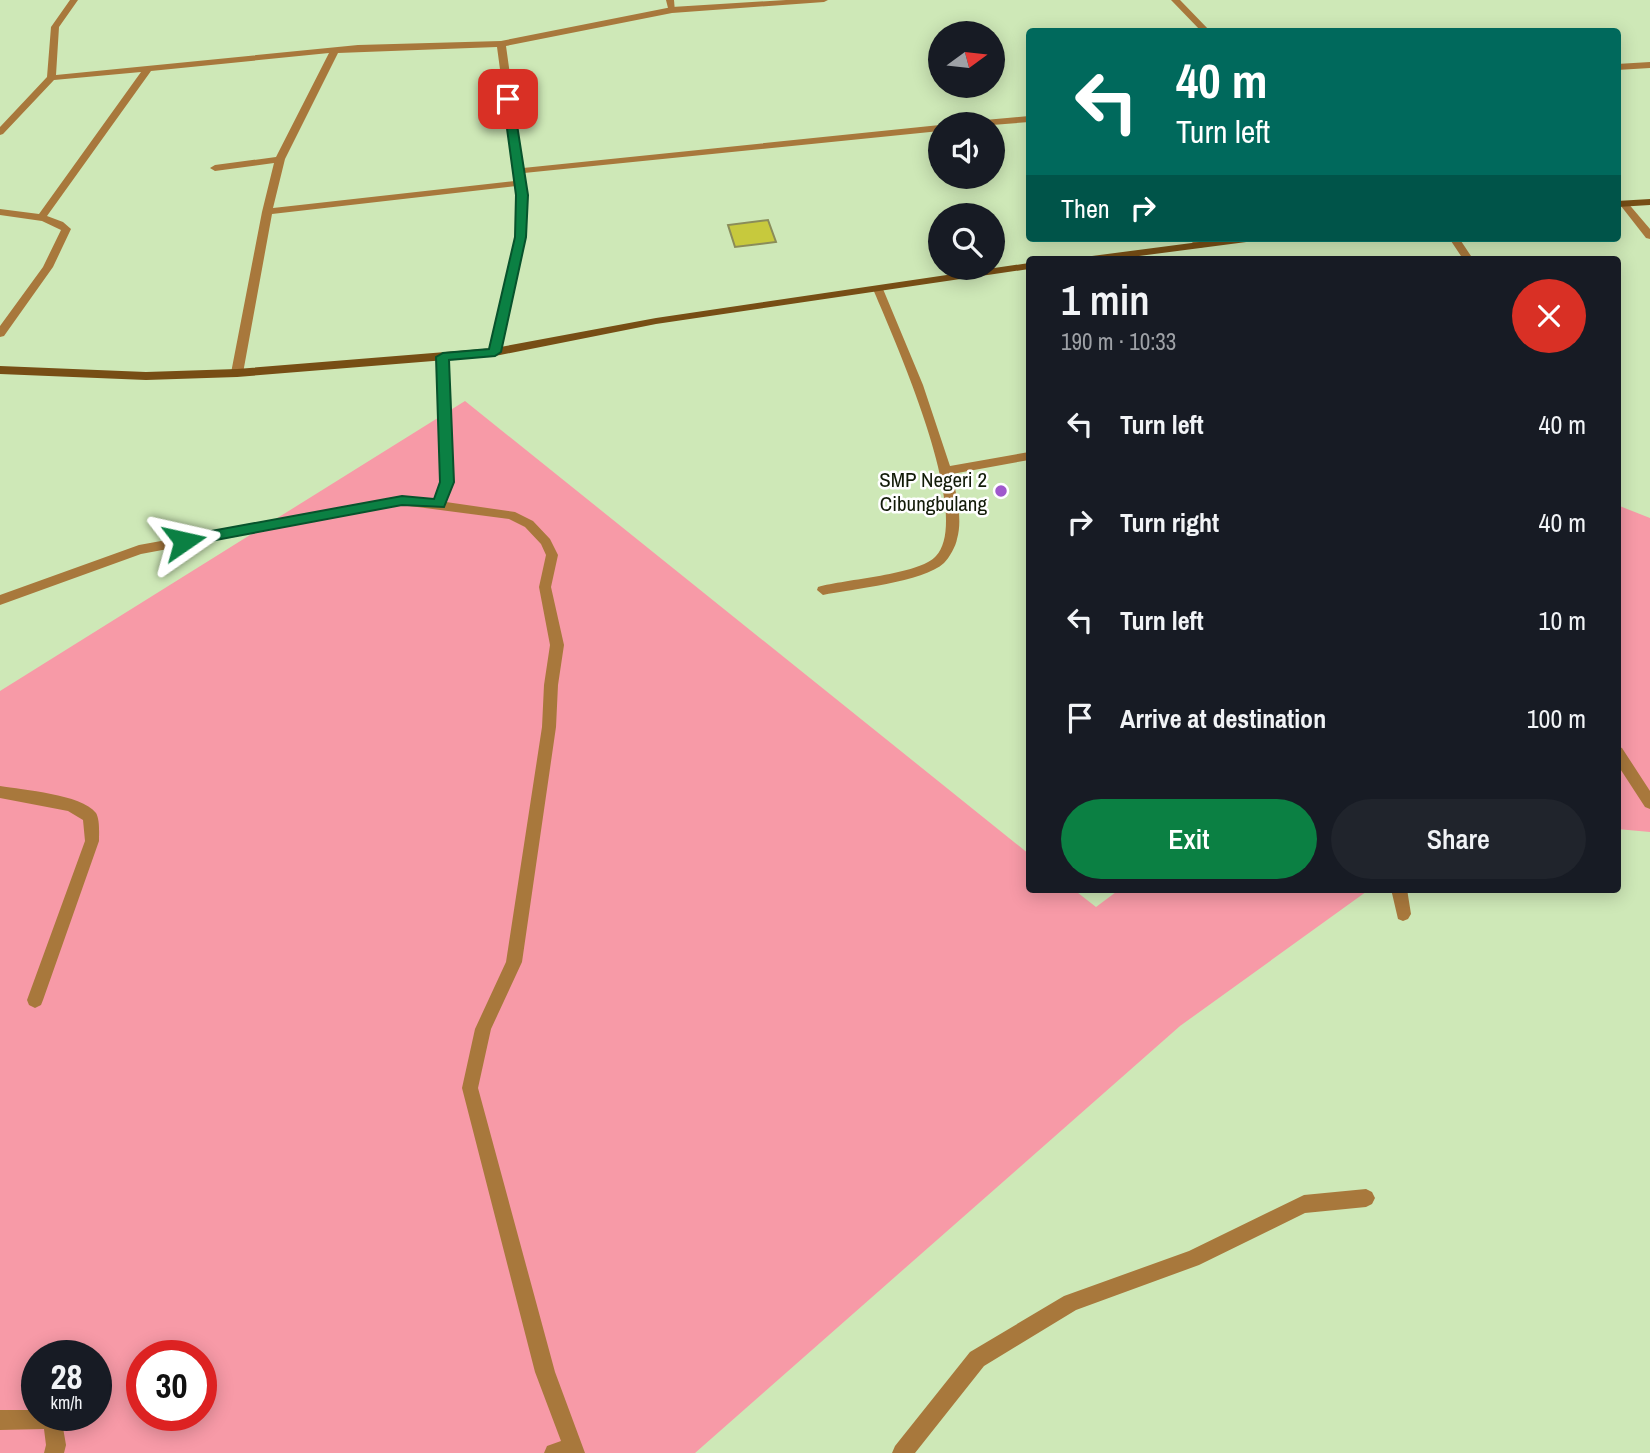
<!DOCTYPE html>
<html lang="en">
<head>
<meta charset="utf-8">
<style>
	:root { --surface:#171b24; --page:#20242c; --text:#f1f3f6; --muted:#9ea1a6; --accent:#0b8043 }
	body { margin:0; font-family:"Archivo Narrow",sans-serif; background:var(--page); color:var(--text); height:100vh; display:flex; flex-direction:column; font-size:26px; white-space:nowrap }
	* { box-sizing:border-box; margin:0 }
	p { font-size:23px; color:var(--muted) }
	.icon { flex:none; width:38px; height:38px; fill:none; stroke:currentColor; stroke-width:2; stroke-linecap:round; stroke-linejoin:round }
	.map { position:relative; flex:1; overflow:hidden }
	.sheet { position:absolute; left:1026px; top:256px; width:595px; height:637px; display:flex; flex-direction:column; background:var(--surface); border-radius:7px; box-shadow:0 4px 18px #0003 }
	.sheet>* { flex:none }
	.banner { position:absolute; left:1026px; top:28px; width:595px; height:214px; border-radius:7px; box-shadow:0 4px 18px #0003; background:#00695c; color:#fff; overflow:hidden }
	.needle { width:46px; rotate:75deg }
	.fabs { position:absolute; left:928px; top:21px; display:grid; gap:14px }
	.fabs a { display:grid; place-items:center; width:77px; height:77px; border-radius:50%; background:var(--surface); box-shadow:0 4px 18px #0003; font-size:35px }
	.speed { position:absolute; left:21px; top:1340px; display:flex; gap:14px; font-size:35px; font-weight:700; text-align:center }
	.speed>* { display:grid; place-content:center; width:91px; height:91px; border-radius:50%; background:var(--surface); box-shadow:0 4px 18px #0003; line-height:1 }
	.speed small { font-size:18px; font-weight:400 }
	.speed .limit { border:10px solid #d22; background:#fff; color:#111 }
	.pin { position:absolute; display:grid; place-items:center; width:60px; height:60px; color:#fff; margin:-30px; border-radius:14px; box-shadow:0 4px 10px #0006 }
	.me { position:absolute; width:77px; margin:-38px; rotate:79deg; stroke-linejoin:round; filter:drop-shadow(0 0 5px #0008) }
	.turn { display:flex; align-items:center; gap:24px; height:147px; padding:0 35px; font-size:32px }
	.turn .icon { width:91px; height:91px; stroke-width:2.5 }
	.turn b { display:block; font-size:49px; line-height:60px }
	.then { display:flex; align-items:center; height:66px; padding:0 35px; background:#0003; gap:14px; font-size:26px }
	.round { display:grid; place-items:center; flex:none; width:74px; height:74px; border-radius:37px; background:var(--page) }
	.summary { display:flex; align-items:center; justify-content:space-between; height:119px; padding:0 35px }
	h1 { font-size:42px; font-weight:600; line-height:52px }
	.primary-button { display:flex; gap:14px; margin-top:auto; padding:14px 35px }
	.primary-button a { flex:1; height:80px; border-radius:42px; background:var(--accent); color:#fff; font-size:28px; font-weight:600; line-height:80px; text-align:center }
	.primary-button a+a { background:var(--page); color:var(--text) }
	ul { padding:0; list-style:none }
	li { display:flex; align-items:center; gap:21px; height:98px; padding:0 35px }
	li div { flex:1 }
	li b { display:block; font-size:26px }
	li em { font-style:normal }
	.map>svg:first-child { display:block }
</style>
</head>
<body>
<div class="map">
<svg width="1650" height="1453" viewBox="0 0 1650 1453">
	<rect width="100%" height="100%" fill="#cee8b7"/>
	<path fill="#f79aa7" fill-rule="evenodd" d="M465,401L1029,854V889H1073L1096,907L1120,889H1370L1180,1026L695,1453H0V691ZM37,1356H96V1416H37ZM142,1356H201V1416H142Z
		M1617,505L1650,518V832L1617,829Z"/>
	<path fill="#c7c93d" stroke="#8a8c59" stroke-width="2" d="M768,220L776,242L735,247L728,225Z"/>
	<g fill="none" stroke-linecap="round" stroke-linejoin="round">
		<path fill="#a8783c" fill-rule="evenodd" d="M666,0H674L675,12H669Z"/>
		<path fill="#a8783c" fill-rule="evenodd" d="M70,0H78L59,27L56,75L358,45L501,41L672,7L786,0H828L824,2L672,13L506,46L523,168L940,125V131L524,173C532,234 513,293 501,352L495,356L489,352L515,237L516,186L272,214L243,373L237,377L231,373L262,212L274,163L215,171L210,168L215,165L276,157L329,53L151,71L47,216L63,222L71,229L53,267L4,336L0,337V326L43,267L61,230L42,221L0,215V209L39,214L141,72L54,80L3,134L0,135V127L47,77L51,27ZM497,47L515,181L273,208L285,159L338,53Z
			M1171,0H1180L1211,32H1202Z
			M1650,62V68L1617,70V64Z
			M1029,116V122L992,125L969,124L974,121Z
			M1621,202H1627L1650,229V239L1646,238L1621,206Z
			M1187,238H1199L1208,246L1199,248Z
			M1449,238H1459L1473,259H1463Z
			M878,286L883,289L923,385L950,466L1029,452V460L952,474C956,494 963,519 957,539C956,546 949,558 944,563C924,582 851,589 823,595L817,590L818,587C845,579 919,575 936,556C974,515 893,337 873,289Z
			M443,353L449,357L453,482L446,502L515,512L533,521L550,539L558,555L551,587L564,645L558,685L556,727L522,962L491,1029L478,1088L555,1372L585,1453H544L547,1446L561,1441L535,1372L462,1088L475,1029L506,962L542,727L544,685L550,645L539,587L546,555L541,544L525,527L509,519L402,505L141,554L0,605V595L139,545L402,497L434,501L441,482L437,357Z
			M1617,746L1622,748L1650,791V809L1645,807L1617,764Z
			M0,786C23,790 81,794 96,813C100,820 99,833 99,841L43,1000L41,1005L35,1008L29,1005L27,1000L85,841L83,820L68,811L0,798Z
			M1391,889H1407L1411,914L1408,919L1403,921L1398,919Z
			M1366,1189L1372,1192L1375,1198L1372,1204L1366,1207L1305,1213L1199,1265L1076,1310L984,1366L915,1453H892L895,1446L970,1352L1064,1296L1189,1251L1304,1195Z
			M0,1410H37V1416H61L66,1445L64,1453H44L46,1445L44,1429L0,1430Z"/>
		<path fill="#774e15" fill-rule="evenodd" d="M1650,199V205L1617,207V201Z
			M1230,238H1259L1254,241L1116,259H1087L1092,256Z
			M1029,263V269L656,324L495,356L237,377L146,380L0,374V366L146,372L237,369L495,348L656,318Z"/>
	</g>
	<path fill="#0b8043" stroke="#07532c" stroke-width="2" d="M508,96L513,99L528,195L526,237L501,352L495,356L449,360L454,482L444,507L402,505L184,546L179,545V537L184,536L402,496L434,499L440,482L436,357L443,353L489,349L515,237L516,195L503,99Z"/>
	<circle fill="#9f58cc" stroke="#fff" stroke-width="2.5" cx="1001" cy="491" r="7"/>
	<g text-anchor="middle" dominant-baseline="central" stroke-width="5" stroke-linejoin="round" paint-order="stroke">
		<g font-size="21" fill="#121b08" stroke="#fff" text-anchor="end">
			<text x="987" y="479">SMP Negeri 2<tspan x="987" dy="24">Cibungbulang</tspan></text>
		</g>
	</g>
</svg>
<div class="fabs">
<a><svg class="needle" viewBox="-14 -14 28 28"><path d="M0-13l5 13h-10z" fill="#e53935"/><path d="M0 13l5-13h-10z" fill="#9ea1a6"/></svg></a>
<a><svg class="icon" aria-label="sound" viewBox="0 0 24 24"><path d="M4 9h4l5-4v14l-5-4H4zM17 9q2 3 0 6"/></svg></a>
<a><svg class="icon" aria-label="search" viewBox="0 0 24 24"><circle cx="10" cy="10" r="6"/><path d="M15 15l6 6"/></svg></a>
</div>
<div class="speed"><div>28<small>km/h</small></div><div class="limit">30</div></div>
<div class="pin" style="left:508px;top:99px;background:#d93025"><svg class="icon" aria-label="arrive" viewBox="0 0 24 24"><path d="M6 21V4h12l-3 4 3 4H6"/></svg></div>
<svg class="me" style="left:184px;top:541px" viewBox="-20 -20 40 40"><path d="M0-17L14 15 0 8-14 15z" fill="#0b8043" stroke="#fff" stroke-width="4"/></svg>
<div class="banner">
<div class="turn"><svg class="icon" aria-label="left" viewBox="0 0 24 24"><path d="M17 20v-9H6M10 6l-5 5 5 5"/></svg><div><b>40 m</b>Turn left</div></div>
<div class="then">Then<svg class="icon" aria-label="right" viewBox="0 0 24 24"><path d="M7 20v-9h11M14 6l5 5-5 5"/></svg></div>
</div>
<section class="sheet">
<div class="summary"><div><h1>1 min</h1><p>190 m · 10:33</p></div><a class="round" style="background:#d93025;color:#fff"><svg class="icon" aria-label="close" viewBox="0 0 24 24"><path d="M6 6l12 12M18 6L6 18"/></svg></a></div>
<ul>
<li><svg class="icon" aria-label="left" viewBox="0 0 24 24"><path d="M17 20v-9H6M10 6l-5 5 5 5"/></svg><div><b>Turn left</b></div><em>40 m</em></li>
<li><svg class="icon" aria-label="right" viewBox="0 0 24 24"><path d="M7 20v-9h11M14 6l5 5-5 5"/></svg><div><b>Turn right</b></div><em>40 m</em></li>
<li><svg class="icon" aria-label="left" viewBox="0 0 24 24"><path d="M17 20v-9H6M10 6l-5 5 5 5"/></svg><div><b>Turn left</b></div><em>10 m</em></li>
<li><svg class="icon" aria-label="arrive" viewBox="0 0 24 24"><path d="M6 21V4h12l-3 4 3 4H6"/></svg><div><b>Arrive at destination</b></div><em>100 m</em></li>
</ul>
<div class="primary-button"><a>Exit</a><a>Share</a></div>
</section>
</div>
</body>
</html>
